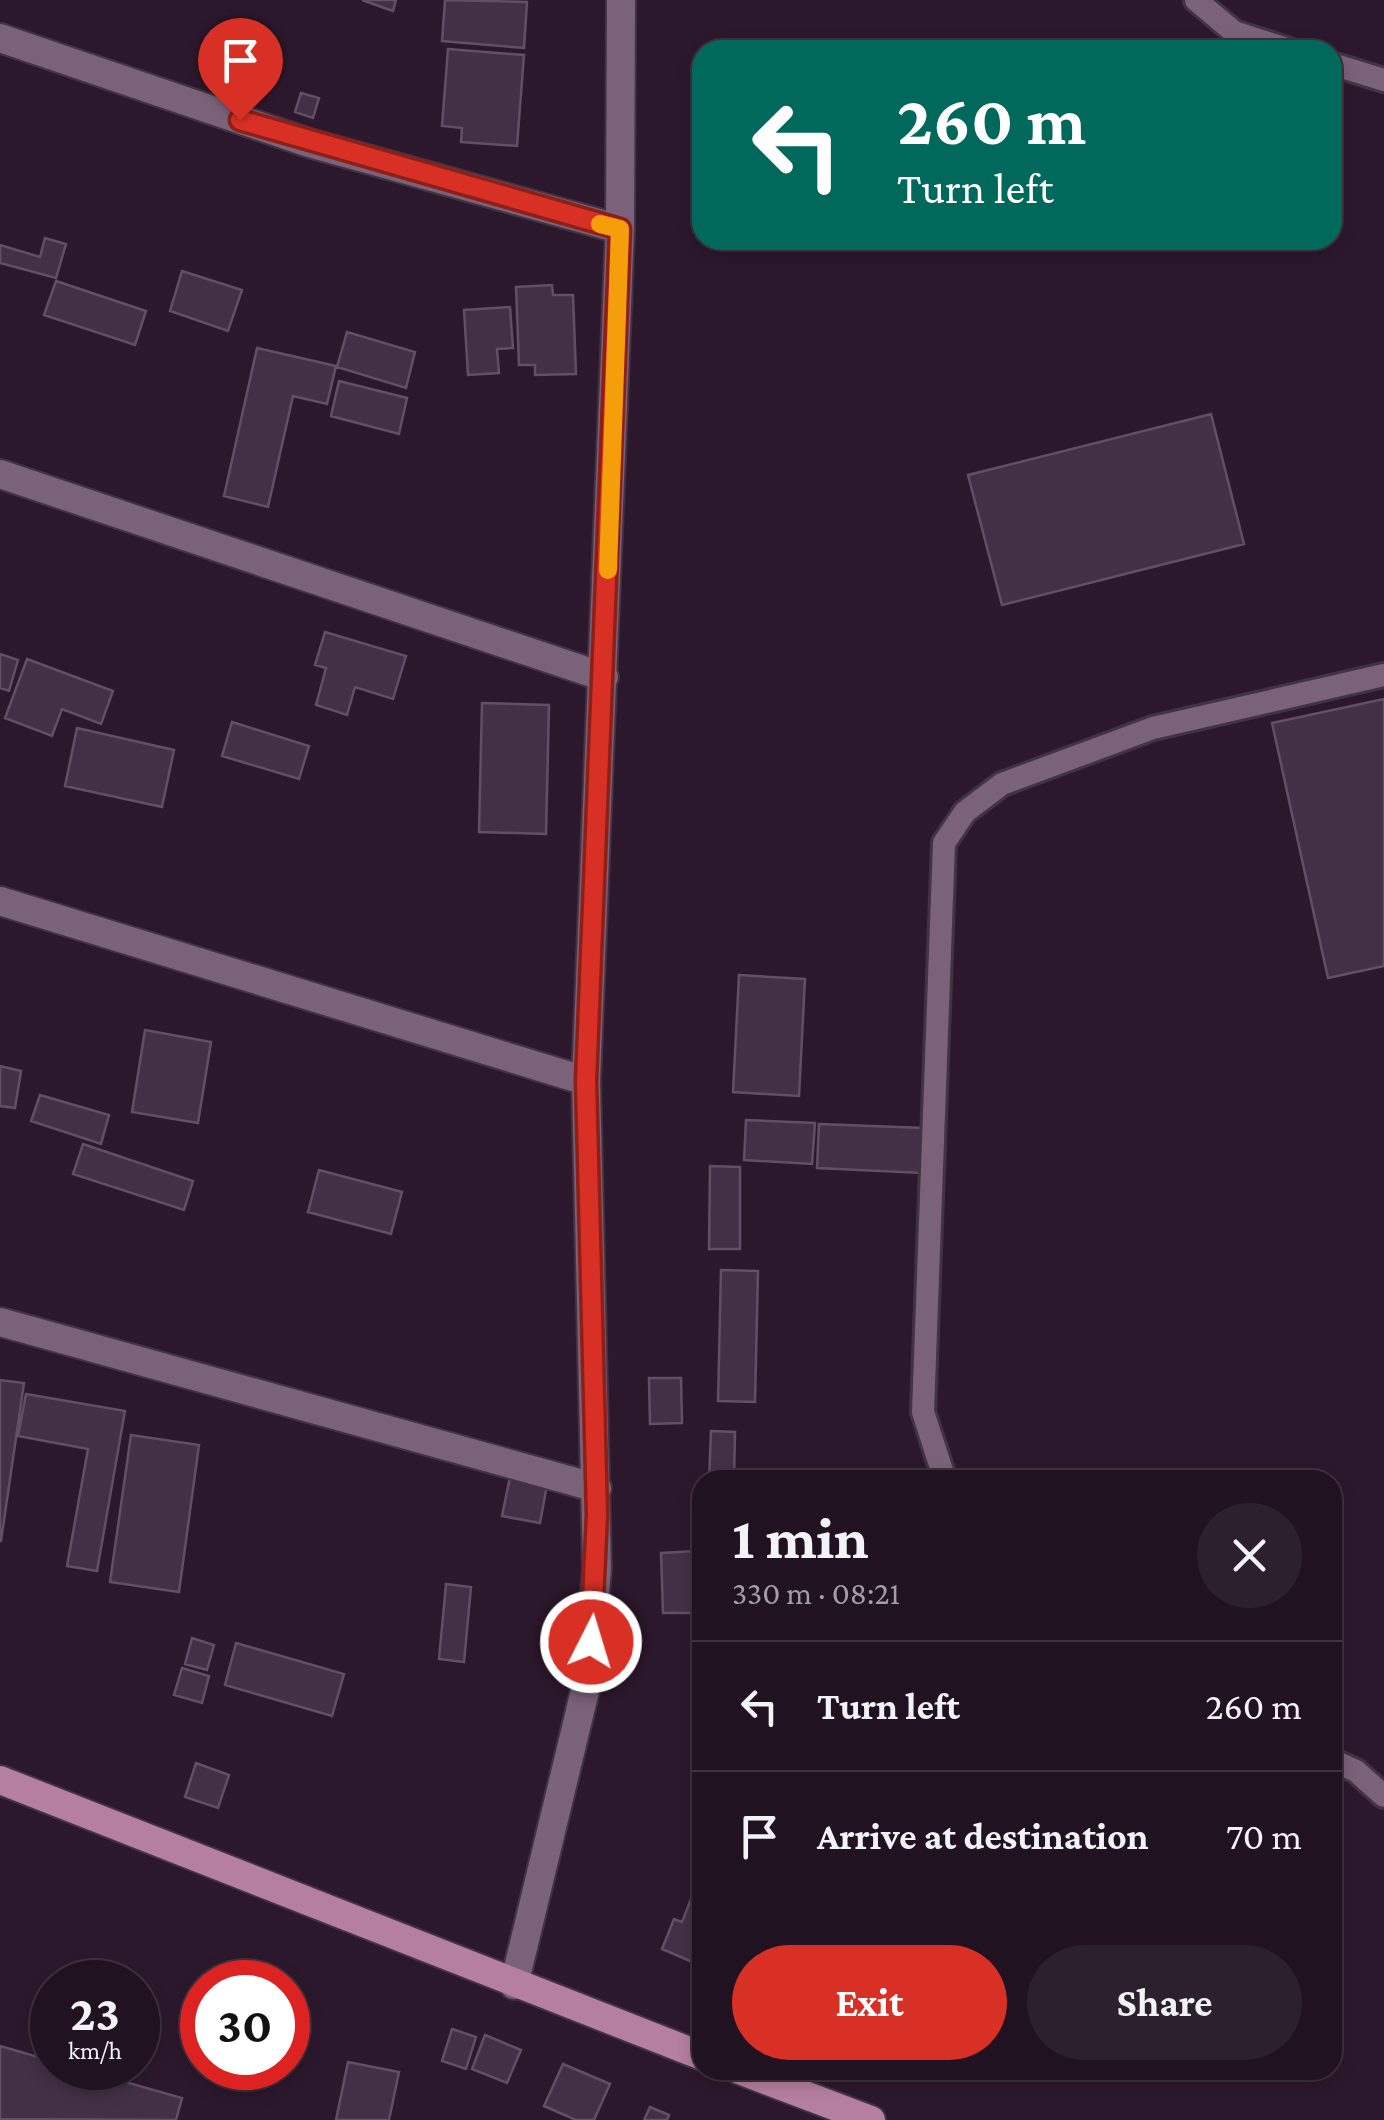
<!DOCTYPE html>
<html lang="en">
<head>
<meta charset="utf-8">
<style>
	:root { --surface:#211221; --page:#2d202e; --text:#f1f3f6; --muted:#a29ea5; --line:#3e323f; --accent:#d93025 }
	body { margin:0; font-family:"Crimson Pro",serif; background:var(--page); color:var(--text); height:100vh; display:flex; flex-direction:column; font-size:38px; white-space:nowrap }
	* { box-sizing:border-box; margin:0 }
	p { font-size:32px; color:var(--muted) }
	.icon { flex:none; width:55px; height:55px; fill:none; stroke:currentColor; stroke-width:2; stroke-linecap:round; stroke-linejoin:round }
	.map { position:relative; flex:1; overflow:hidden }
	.panel { position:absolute; left:692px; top:1470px; width:650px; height:610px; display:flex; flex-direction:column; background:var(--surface); border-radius:30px; box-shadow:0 5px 15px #0003,0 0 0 2px var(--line) }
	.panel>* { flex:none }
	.hud { position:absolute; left:692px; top:40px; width:650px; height:210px; border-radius:30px; box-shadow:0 5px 15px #0003,0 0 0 2px var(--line); background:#00695c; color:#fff; overflow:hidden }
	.speed { position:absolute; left:30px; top:1960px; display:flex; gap:20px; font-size:50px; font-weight:700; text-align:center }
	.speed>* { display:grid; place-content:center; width:130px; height:130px; border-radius:50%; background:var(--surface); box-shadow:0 5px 15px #0003,0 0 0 2px var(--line); line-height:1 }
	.speed small { font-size:25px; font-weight:400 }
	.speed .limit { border:15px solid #d22; background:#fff; color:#111 }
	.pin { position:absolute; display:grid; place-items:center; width:85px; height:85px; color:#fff; margin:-102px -42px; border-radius:50% 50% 50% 0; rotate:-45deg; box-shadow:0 0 10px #0007 }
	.pin .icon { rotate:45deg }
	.me { position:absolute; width:110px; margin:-55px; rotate:5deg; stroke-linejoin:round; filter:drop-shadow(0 0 8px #0008) }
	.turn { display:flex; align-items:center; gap:35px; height:210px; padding:0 40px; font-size:45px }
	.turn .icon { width:130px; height:130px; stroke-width:2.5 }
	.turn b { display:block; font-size:70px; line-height:85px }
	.round { display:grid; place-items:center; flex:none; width:105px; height:105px; border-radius:52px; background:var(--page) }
	.head { display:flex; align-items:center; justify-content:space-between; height:170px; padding:0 40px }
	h1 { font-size:60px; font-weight:700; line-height:75px }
	.primary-button { display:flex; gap:20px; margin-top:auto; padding:20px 40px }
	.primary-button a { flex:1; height:115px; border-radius:60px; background:var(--accent); color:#fff; font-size:40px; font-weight:700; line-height:115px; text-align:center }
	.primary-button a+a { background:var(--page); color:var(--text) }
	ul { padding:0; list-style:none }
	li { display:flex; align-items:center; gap:30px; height:130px; padding:0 40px; border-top:2px solid var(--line) }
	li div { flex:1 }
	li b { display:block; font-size:38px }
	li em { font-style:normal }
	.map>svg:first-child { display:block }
</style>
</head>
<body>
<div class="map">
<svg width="1384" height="2120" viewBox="0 0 1384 2120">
	<rect width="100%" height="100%" fill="#2c182c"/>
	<path fill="#433046" stroke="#624e65" stroke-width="2.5" d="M362,0H396L393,11Z
		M445,0L527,2L524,48L442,41Z
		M448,49L524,55L517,146L461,142L462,128L442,126Z
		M301,93L319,98L313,118L295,112Z
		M45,238L66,244L56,278L0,263V245L40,257Z
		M182,271L242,290L228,331L170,311Z
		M56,281L146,311L135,345L44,315Z
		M552,285L553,295H573L576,374L535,375V365H519L516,287Z
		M510,307L513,348L497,349L499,373L468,375L464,310Z
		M347,332L415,352L406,388L337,367Z
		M257,348L336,366L327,404L293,396L268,507L224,496Z
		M339,381L407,398L399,434L331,416Z
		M1211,414L1244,544L1002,605L968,475Z
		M325,632L406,656L393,699L355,687L347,715L316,705L326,668L315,665Z
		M0,654L18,660L9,691L0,688Z
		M27,659L113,691L101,724L62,709L52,736L5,718Z
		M1384,699V966L1328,978L1272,723Z
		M482,703L549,705L546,834L479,832Z
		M232,722L309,746L299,779L222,756Z
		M77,728L174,750L162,807L65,786Z
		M739,975L805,979L799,1096L733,1092Z
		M145,1030L211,1042L198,1123L132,1112Z
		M0,1066L21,1071L15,1108L0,1106Z
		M40,1095L109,1115L101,1144L31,1121Z
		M746,1120L815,1123L812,1164L744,1160Z
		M819,1124L924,1128L922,1173L817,1168Z
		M83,1144L193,1181L184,1210L73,1174Z
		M710,1166L740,1167V1249H709Z
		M319,1170L402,1192L391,1234L308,1212Z
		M721,1270L758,1271L755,1402L718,1401Z
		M649,1378H681L682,1423L650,1424Z
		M0,1380L24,1383L1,1541H0Z
		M26,1394L125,1411L97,1571L67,1566L88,1449L18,1436Z
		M711,1431L735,1432L734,1480H709Z
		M131,1435L199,1445L179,1592L110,1582Z
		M512,1467L549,1474L540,1523L502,1516Z
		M696,1551L698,1613H663L661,1553Z
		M446,1584L471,1587L464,1662L439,1659Z
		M192,1638L214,1645L207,1670L185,1664Z
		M236,1643L344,1674L332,1716L225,1685Z
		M182,1668L209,1676L202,1703L174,1695Z
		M196,1763L229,1775L218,1808L185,1797Z
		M702,1871V1966L662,1949L674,1919L682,1922Z
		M452,2029L476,2037L466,2069L442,2061Z
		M485,2035L521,2050L507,2083L472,2069Z
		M0,2046L52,2061V2068H76L182,2098L176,2120L0,2119Z
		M348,2062L399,2072L389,2120H336Z
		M563,2064L610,2084L594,2120H576L544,2106Z
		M650,2107L669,2115L667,2120H644Z"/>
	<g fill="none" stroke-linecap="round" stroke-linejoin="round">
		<defs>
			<path id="service" d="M1196,0L1234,32L1290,50
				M1332,64L1384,80
				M945,1480L923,1412L944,843L965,812L1002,784L1153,728L1384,675
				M1332,1760L1356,1771L1384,1796"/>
			<path id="minor" d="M0,38L309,143L620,229
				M0,474L604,677
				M0,901L586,1081
				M0,1322L597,1488
				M514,1985L588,1678L597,1569L586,1081L620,229L621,0"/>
			<path id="primary" d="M0,1780L702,2056
				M739,2070L871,2120"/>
		</defs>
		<use href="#service" stroke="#423342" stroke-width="28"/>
		<use href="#minor" stroke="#423342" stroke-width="32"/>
		<use href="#primary" stroke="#423342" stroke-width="32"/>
		<use href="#service" stroke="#7a6279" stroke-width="22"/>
		<use href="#minor" stroke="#7a6279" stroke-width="28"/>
		<use href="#primary" stroke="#b57f9f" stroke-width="28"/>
	</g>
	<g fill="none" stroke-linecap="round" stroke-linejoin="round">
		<defs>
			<path id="route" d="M240,120L620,229L586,1081L597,1515L591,1642"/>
		</defs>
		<use href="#route" stroke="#8d1f18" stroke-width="25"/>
		<use href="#route" stroke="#d93025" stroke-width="18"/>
		<path stroke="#f59e0b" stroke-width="18" d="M600,224L620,229L608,570"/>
	</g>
</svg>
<div class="speed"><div>23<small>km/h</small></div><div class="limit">30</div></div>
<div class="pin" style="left:240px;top:120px;background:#d93025"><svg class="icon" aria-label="arrive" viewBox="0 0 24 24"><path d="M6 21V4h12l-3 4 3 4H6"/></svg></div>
<svg class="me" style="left:591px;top:1642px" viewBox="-20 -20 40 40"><circle r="17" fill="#d93025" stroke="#fff" stroke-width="3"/><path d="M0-11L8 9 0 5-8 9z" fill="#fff"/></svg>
<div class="hud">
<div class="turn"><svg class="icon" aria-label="left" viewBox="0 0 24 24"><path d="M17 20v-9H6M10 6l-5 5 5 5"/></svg><div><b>260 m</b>Turn left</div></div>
</div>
<section class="panel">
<div class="head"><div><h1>1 min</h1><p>330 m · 08:21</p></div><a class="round"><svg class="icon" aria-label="close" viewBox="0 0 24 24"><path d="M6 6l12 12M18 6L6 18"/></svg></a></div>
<ul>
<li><svg class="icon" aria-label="left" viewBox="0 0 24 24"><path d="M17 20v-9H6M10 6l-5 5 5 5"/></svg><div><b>Turn left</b></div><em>260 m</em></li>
<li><svg class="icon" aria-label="arrive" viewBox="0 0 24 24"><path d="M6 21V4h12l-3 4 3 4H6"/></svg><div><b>Arrive at destination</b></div><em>70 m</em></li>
</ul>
<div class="primary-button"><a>Exit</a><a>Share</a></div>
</section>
</div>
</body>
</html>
